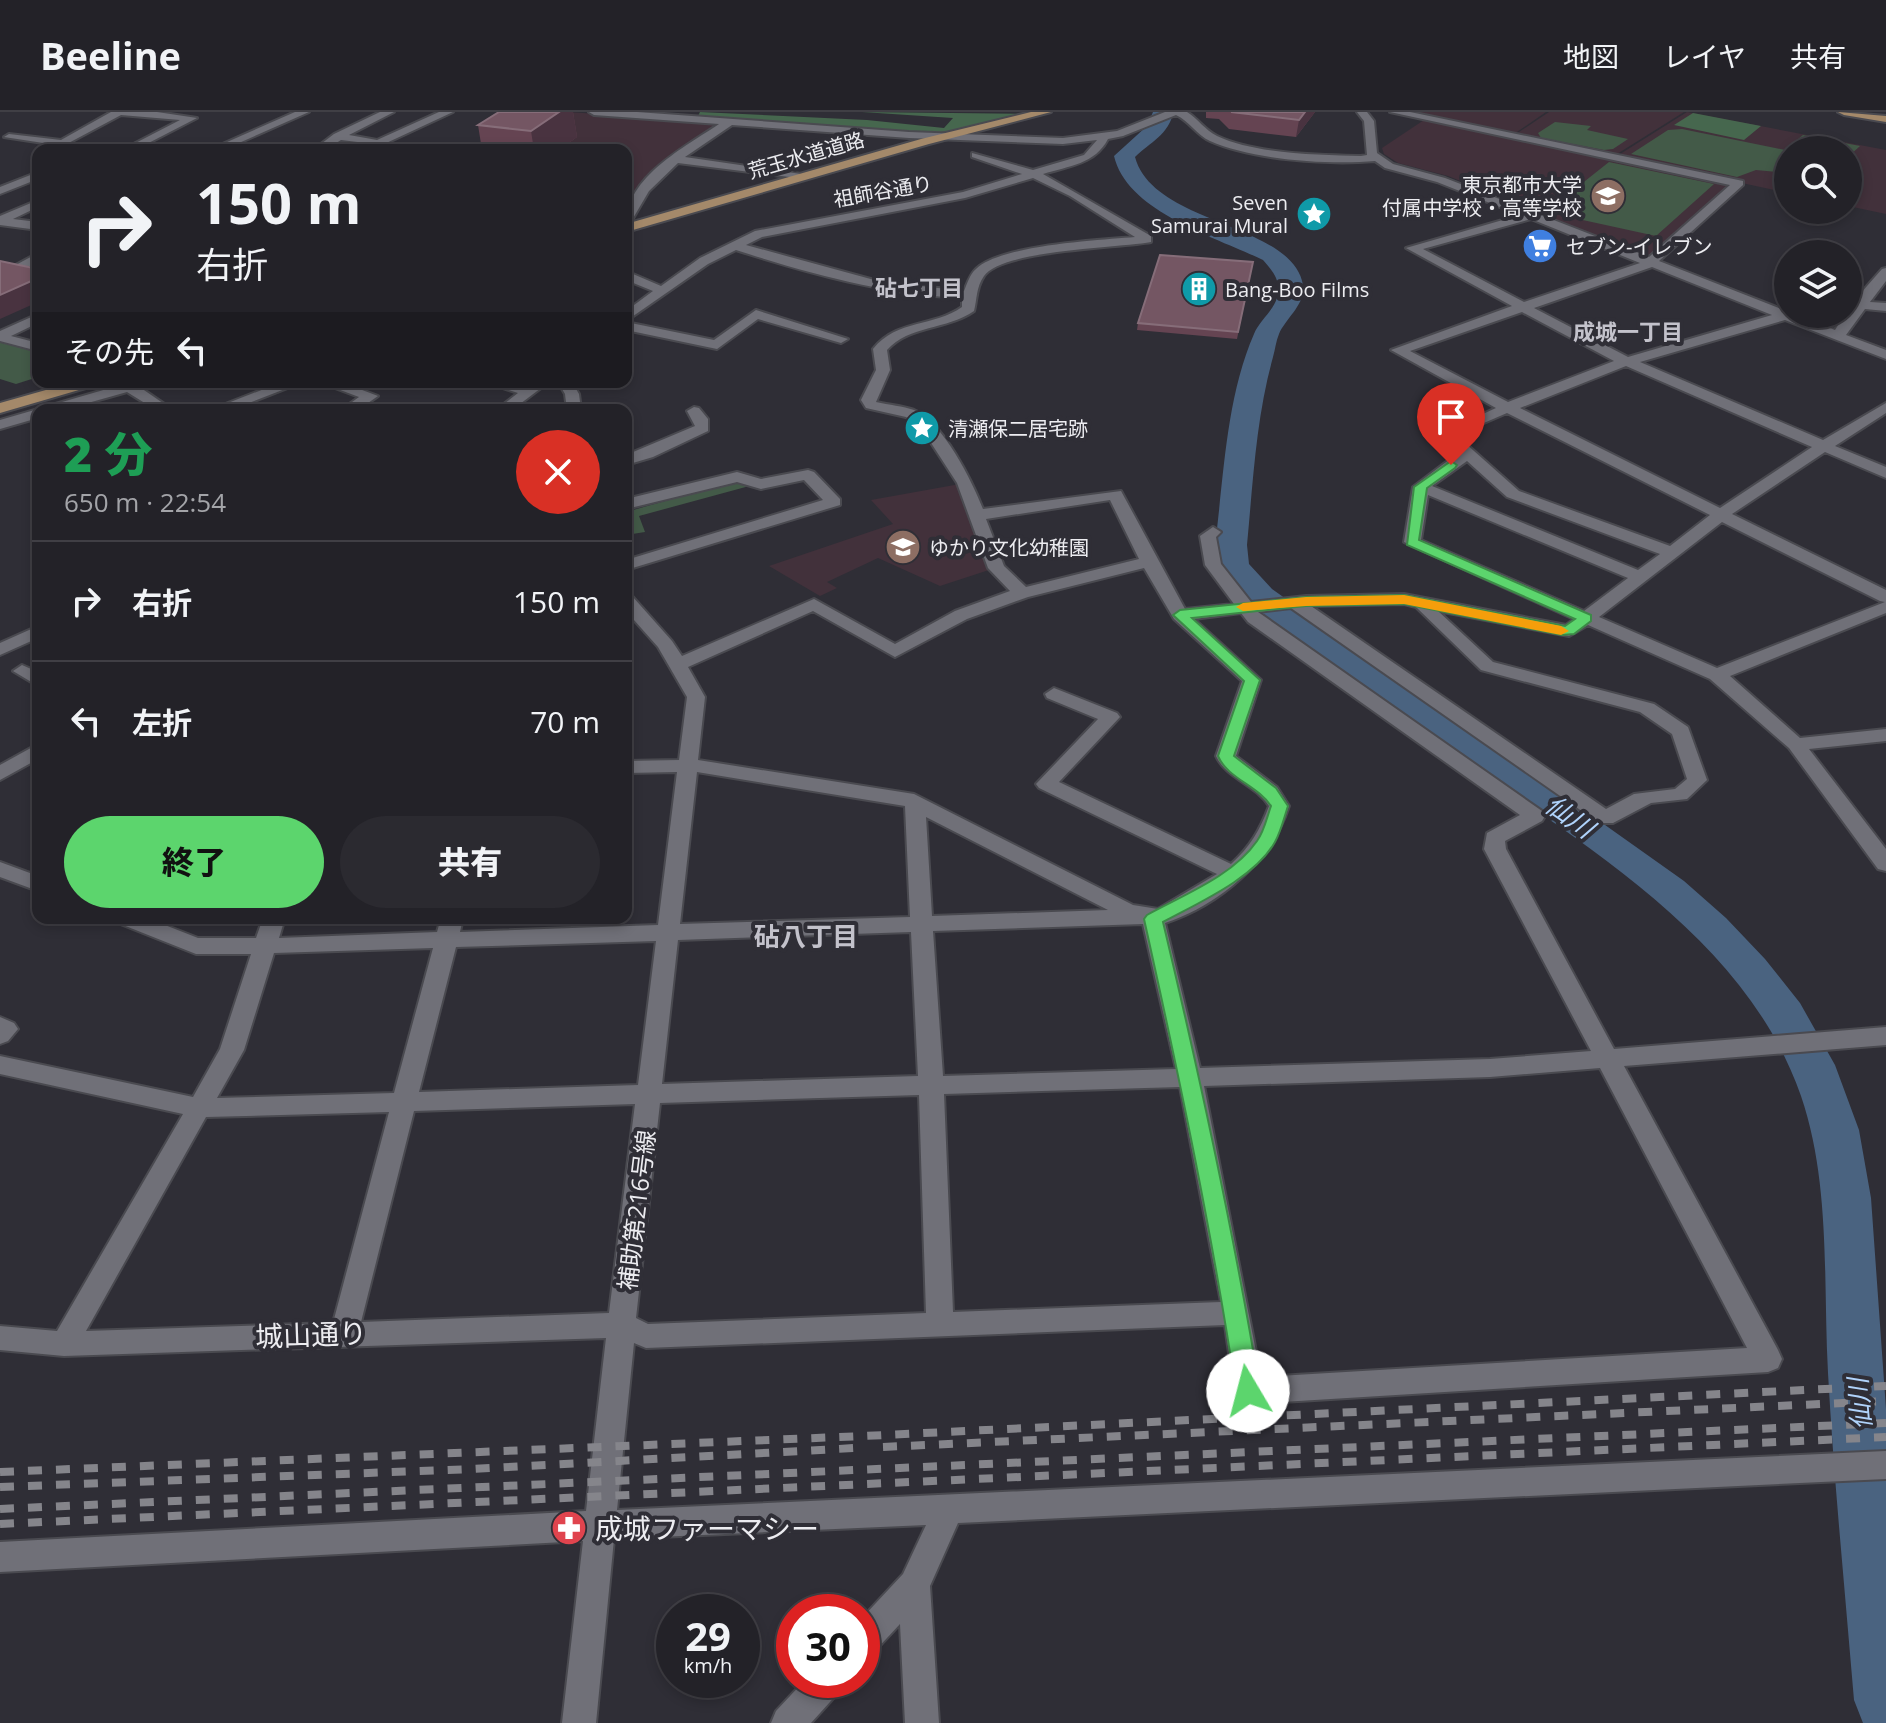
<!DOCTYPE html>
<html lang="ja">
<head>
<meta charset="utf-8">
<style>
	:root { --surface:#232228; --page:#2b2a30; --text:#f1f3f6; --muted:#a3a4a8; --line:#403f45; --accent:#5cd56d }
	body { margin:0; font-family:"Open Sans","Noto Sans JP",sans-serif; background:var(--page); color:var(--text); height:100vh; display:flex; flex-direction:column; font-size:30px; white-space:nowrap }
	* { box-sizing:border-box; margin:0 }
	p { font-size:26px; color:var(--muted) }
	.icon { flex:none; width:44px; height:44px; fill:none; stroke:currentColor; stroke-width:2; stroke-linecap:round; stroke-linejoin:round }
	.map { position:relative; flex:1; overflow:hidden }
	.sheet { position:absolute; left:32px; top:292px; width:600px; height:520px; display:flex; flex-direction:column; background:var(--surface); border-radius:16px; box-shadow:0 4px 12px #0003,0 0 0 2px var(--line) }
	.sheet>* { flex:none }
	.hud { position:absolute; left:32px; top:32px; width:600px; height:244px; border-radius:16px; box-shadow:0 4px 12px #0003,0 0 0 2px var(--line); background:#232228; color:var(--text); overflow:hidden }
	.controls { position:absolute; left:1774px; top:24px; display:grid; gap:16px }
	.controls a { display:grid; place-items:center; width:88px; height:88px; border-radius:50%; background:var(--surface); box-shadow:0 4px 12px #0003,0 0 0 2px var(--line); font-size:40px }
	.speed { position:absolute; left:656px; top:1482px; display:flex; gap:16px; font-size:40px; font-weight:700; text-align:center }
	.speed>* { display:grid; place-content:center; width:104px; height:104px; border-radius:50%; background:var(--surface); box-shadow:0 4px 12px #0003,0 0 0 2px var(--line); line-height:1 }
	.speed small { font-size:20px; font-weight:400 }
	.speed .limit { border:12px solid #d22; background:#fff; color:#111 }
	.pin { position:absolute; display:grid; place-items:center; width:68px; height:68px; color:#fff; margin:-82px -34px; border-radius:50% 50% 50% 0; rotate:-45deg; box-shadow:0 0 8px #0007 }
	.pin .icon { rotate:45deg }
	.me { position:absolute; width:88px; margin:-44px; rotate:352deg; stroke-linejoin:round; filter:drop-shadow(0 0 6px #0008) }
	.turn { display:flex; align-items:center; gap:28px; height:168px; padding:0 32px; font-size:36px }
	.turn .icon { width:104px; height:104px; stroke-width:2.5 }
	.turn b { display:block; font-size:56px; line-height:68px }
	.then { display:flex; align-items:center; height:76px; padding:0 32px; background:#0003; gap:16px; font-size:30px }
	.round { display:grid; place-items:center; flex:none; width:84px; height:84px; border-radius:42px; background:var(--page) }
	.headline { display:flex; align-items:center; justify-content:space-between; height:136px; padding:0 32px }
	h1 { font-size:48px; font-weight:800; line-height:60px; color:#1e9e55 }
	.button { display:flex; gap:16px; margin-top:auto; padding:16px 32px }
	.button a { flex:1; height:92px; border-radius:48px; background:var(--accent); color:#111; font-size:32px; font-weight:800; line-height:92px; text-align:center }
	.button a+a { background:var(--page); color:var(--text) }
	ul { padding:0; list-style:none }
	li { display:flex; align-items:center; gap:24px; height:120px; padding:0 32px; border-top:2px solid var(--line) }
	li div { flex:1 }
	li b { display:block; font-size:30px }
	li em { font-style:normal }
	header { display:flex; align-items:center; gap:48px; box-sizing:border-box; height:112px; padding:0 40px; background:var(--surface); border-bottom:2px solid var(--line) }
	header strong { font-size:38px }
	nav { display:flex; gap:44px; margin-inline-start:auto; font-size:28px }
	.map>svg:first-child { display:block }
</style>
</head>
<body>
<header>
<strong>Beeline</strong>
<nav><a>地図</a><a>レイヤ</a><a>共有</a></nav>
</header>
<div class="map">
<svg width="1886" height="1611" viewBox="0 0 1886 1611">
	<rect width="100%" height="100%" fill="#2f2e36"/>
	<path fill="#42313b" d="M555,0H567L725,10L654,59L639,75L626,96V38H474Z
		M1403,0H1546L1514,22Z
		M1549,0H1684L1617,42L1516,22Z
		M1687,0L1886,38V102L1848,94V38H1788V81L1617,44Z
		M1424,8L1615,46L1732,71L1651,146L1448,64L1398,51L1384,42L1382,36Z
		M960,372L992,457L940,474L878,446L827,470L837,476L820,484L769,454L893,412L871,388Z"/>
	<path fill="#435a48" d="M1555,10L1591,14L1587,18L1628,27L1613,37L1604,38L1541,26L1538,21Z
		M1682,17L1785,38L1803,23L1860,34L1848,45V38H1788V61L1756,58L1737,65L1631,42L1668,18Z
		M1609,50L1714,72L1656,124L1546,100Z
		M0,227L38,237V265L16,272L0,267Z
		M736,369L753,373L639,404L645,420L626,423V400Z"/>
	<path fill="#46674e" d="M700,0L867,8L944,16L953,6L862,0L1029,2L944,22L698,4Z
		M1693,1L1761,14L1744,28L1674,13Z"/>
	<g fill="none" stroke-linecap="round" stroke-linejoin="round">
		<path fill="#4a6380" fill-rule="evenodd" d="M1153,0H1173C1170,22 1149,31 1135,45C1153,113 1293,111 1303,173C1306,192 1286,206 1279,222C1276,229 1275,238 1273,245C1256,306 1253,370 1247,433L1249,452L1272,477L1684,769L1726,806L1765,847L1800,891L1835,953L1859,1018L1871,1086L1886,1297V1611H1863L1854,1588C1845,1479 1834,1370 1828,1261C1823,1170 1831,1072 1801,984C1748,831 1594,740 1469,652C1395,599 1322,545 1248,491L1217,454L1215,433C1224,364 1226,286 1254,222C1259,209 1273,199 1277,186C1282,170 1273,159 1263,148C1216,125 1127,100 1114,44L1147,14Z"/>
		<defs>
			<path id="minor" d="M111,0H157L197,6L135,38H122L180,8L121,3L63,34L4,25L9,22L61,28Z
				M295,0H309L223,38H209Z
				M380,0H394L349,23L377,28L439,0H453L382,33L341,28L325,38H313L334,22Z
				M589,0H637L909,20L1063,26L1117,19L1165,0H1187C1198,7 1205,18 1217,24C1255,42 1319,43 1361,44L1367,43L1364,9L1357,0H1367L1374,9L1377,41L1393,52L1445,66L1649,145L1730,73L1390,0H1410L1743,69V73L1659,149L1835,218L1853,190L1882,157L1886,156V169L1870,190L1886,191V199L1865,197L1846,223L1886,238V247L1785,208L1640,250L1823,328L1886,291V301L1835,334L1886,355V366L1825,340L1732,402L1886,478V501L1730,564L1800,626L1886,617V629L1809,637L1886,737V759L1878,757L1789,636L1710,567L1588,513L1569,524L1438,499L1493,550L1654,592L1688,615L1707,668L1687,687L1651,691L1613,711H1599L1291,496L1258,500L1542,699L1545,704L1542,709L1505,729L1506,737L1614,937L1886,915V933L1624,954L1778,1238L1782,1247L1778,1256L1768,1260L1265,1291L1268,1305L1263,1314L1253,1318L1243,1314L1238,1305L1225,1213L646,1236L634,1231L617,1398L1886,1339V1367L958,1411L930,1474L939,1611H905L900,1512L873,1541L862,1546V1506L903,1462L926,1413L614,1427L596,1611H562L583,1429L0,1460V1430L586,1399L606,1226L64,1244L0,1238V1214L57,1219L183,1002L0,962V944L193,985L220,937L251,842H196L118,811L115,806H147L198,826H256L263,806H285L279,826L437,820L441,806H463L460,820L658,813L677,660L626,661V649L679,648L687,585L658,535L626,499V483L632,484L672,529L682,544L814,487L895,532L955,499L1010,479L988,456L957,371L922,317L906,305L866,296L861,288L876,258L873,237C897,207 934,215 962,195V186C884,182 811,162 736,138L708,152L626,209V199L653,179L626,168V159L661,174L700,146L755,119L963,80L1022,62L972,45V41L1033,58L1084,43L1097,28L1063,32L909,26L732,13L685,45L801,62L805,63V67L678,51L649,79L632,108L626,112C626,65 685,35 719,12L594,3ZM1176,3C1189,9 1197,23 1210,29C1253,48 1329,53 1375,49L1385,56L1437,70L1520,103L1406,136L1512,194L1391,238L1496,296L1439,322L1458,341L1413,375L1404,430L1574,507L1566,513L1404,482L1306,484L1251,490L1221,452L1216,425L1221,420L1213,415L1200,424L1205,453L1234,492L1185,497L1121,379L983,397C972,369 943,310 914,298C903,294 889,293 876,290L890,258L887,238C909,213 947,218 974,199C977,188 976,175 984,164C1001,138 1118,136 1151,130V124L1043,62C1069,54 1095,52 1108,27L1123,24ZM1033,66L1070,84L1135,125C1100,128 1000,133 976,157C970,162 967,172 964,179L878,169L746,133L762,125L965,86ZM1531,107L1640,151L1524,190L1423,137ZM1652,155L1772,203L1628,245L1534,196ZM1522,200L1614,249L1508,290L1410,239ZM1626,254L1812,335L1720,396L1520,296ZM1507,301L1710,403L1670,434L1519,379L1456,323ZM1467,349L1507,385L1660,442L1638,458L1432,374ZM1428,383L1628,466L1584,499L1421,428ZM1110,388L1139,447L1026,475L1004,454L986,407ZM1722,410L1880,489L1885,490L1717,556L1599,505ZM1144,456L1174,507L1242,569L1216,644C1226,666 1256,673 1269,694C1260,718 1250,735 1231,752L1059,670L1120,605L1117,601L1054,576L1045,582L1047,586L1098,607L1036,672L1039,676L1217,762L1158,797L1133,793L914,682L698,648L705,585L688,555L813,499L895,545L967,507L1028,485ZM1404,492L1416,495L1481,558L1640,600L1672,622L1687,667L1675,677L1634,682L1606,697L1311,494ZM1241,501L1248,510L1520,703L1487,721L1484,737L1591,939L1490,947L1200,956L1165,811C1220,793 1271,749 1289,694L1277,675L1236,644L1261,568L1194,507ZM697,660L905,694L910,805L680,812ZM926,705L1108,798L932,804ZM1143,812L1176,957L943,964L933,819ZM911,820L918,964L662,972L678,828ZM656,829L638,973L419,980L456,835ZM433,836L394,981L217,986L244,938L274,841ZM1600,956L1747,1236L1261,1265L1204,974L1490,965ZM1180,975L1221,1190L953,1200L944,982ZM919,983L926,1201L648,1212L636,1206L660,991ZM635,992L609,1201L361,1210L414,999ZM389,1000L333,1211L86,1219L206,1005Z
				M97,35L114,38H92Z
				M38,60V67L0,82V75Z
				M38,88V95L13,107L38,110V118L0,113V104Z
				M38,141V150L11,164L1,161Z
				M756,198L848,227L841,231L758,207L717,237L626,218V210L714,228Z
				M38,202V211L11,224L38,231V239L0,229V219Z
				M131,270H154L141,276L173,298H156L127,280L63,298H38V306L0,317V308Z
				M282,270H303L231,298H210Z
				M319,270H341L378,284L358,298H341L359,285Z
				M485,270H510L527,274L533,270H549L512,298H496L518,281Z
				M558,270H572L579,282L581,298H567L565,282Z
				M694,295L699,296L708,307V319L653,345L626,353V343L695,314L687,299Z
				M808,358L814,360L840,387V393L626,458V448L823,388L804,368L761,377L737,370L626,397V387L737,360L761,367Z
				M38,514V526L0,543V531Z
				M22,553L38,560V574L13,559Z
				M38,632V647L0,668V653Z
				M0,750L38,764V779L0,765Z
				M0,905L14,911L18,917L8,929L0,932Z
				M805,1568H844L839,1580L811,1611H771L776,1599Z"/>
			<path id="major" d="M1031,0H1051L929,32L626,120V112L921,27Z
				M1838,0L1886,4V10L1844,3Z
				M74,270H99L96,273L0,301V291Z"/>
		</defs>
		<use href="#minor" stroke="#4a4a50" stroke-width="4"/>
		<use href="#major" stroke="#4a4a50" stroke-width="4"/>
		<use href="#minor" fill="#707078" fill-rule="evenodd"/>
		<use href="#major" fill="#a4896a" fill-rule="evenodd"/>
		<path stroke="#85858b" stroke-width="8" stroke-dasharray="14 14" stroke-linecap="butt" d="M883,1335L1886,1289
			M0,1360L864,1324L1886,1274
			M0,1375L472,1357L855,1336
			M0,1397L1886,1311
			M0,1412L1886,1325"/>
	</g>
	<path fill="#654452" d="M499,0H573L577,25L559,38H482L478,13Z
		M1206,0H1315L1296,25L1229,17L1219,7L1206,6Z
		M1253,150L1237,227L1137,218L1138,211Z"/>
	<path fill="#493340" d="M559,0H573L577,25L559,38H534L531,19Z
		M1305,0H1315L1296,25L1299,8Z
		M38,166V190L0,207V183Z"/>
	<path fill="#745663" stroke="#866d79" stroke-width="2" d="M499,0H559L531,19L478,13Z
		M1231,0H1305L1299,8Z
		M1160,143L1253,150L1238,220L1138,211Z
		M0,149L38,157V166L0,183Z"/>
	<path fill="#5cd56d" stroke="#3c8a47" stroke-width="2" d="M1451,349L1457,353L1455,356L1427,376L1419,428L1591,503V509L1574,522L1562,523L1404,492L1306,494L1192,506L1260,568L1234,644L1276,676L1288,694C1284,706 1281,719 1275,730C1255,766 1198,791 1163,810C1200,965 1234,1121 1260,1279L1257,1287L1248,1290L1240,1287L1236,1279C1212,1120 1179,964 1144,807L1147,803C1183,783 1233,764 1257,729C1264,720 1267,705 1271,694C1258,674 1227,666 1218,644L1244,569L1173,503L1180,498L1306,485L1404,483L1565,514L1575,507L1407,433L1414,375Z"/>
	<path fill="#f59e0b" d="M1404,483L1561,514L1569,519L1561,523L1404,492L1306,494L1243,499L1236,495L1243,491L1306,485Z"/>
	<defs>
		<symbol id="school-disc" viewBox="-11 -11 22 22"><circle r="9.5" fill="#8d6e63" stroke="#2f2e36"/><path d="M0-5L7-2L0 1L-7-2ZM-4 1L0 2.5L4 1V4Q0 6-4 4Z" fill="#fff"/></symbol>
		<symbol id="sight-disc" viewBox="-11 -11 22 22"><circle r="9.5" fill="#0f9aa8" stroke="#2f2e36"/><path d="M0-6L1.8-2.2L6-1.7L2.9 1.2L3.7 5.4L0 3.3L-3.7 5.4L-2.9 1.2L-6-1.7L-1.8-2.2Z" fill="#fff"/></symbol>
		<symbol id="supermarket-disc" viewBox="-11 -11 22 22"><circle r="9.5" fill="#3f7fe0" stroke="#2f2e36"/><path d="M-6-5.5h2.5l.6 2H6L4.5 2H-2.5L-4.4-4H-6ZM-1.5 3.2a1.3 1.3 0 1 0 .1 0ZM3 3.2a1.3 1.3 0 1 0 .1 0Z" fill="#fff"/></symbol>
		<symbol id="building-disc" viewBox="-11 -11 22 22"><circle r="9.5" fill="#0f9aa8" stroke="#2f2e36"/><path d="M-4-6H4V6H1V3H-1V6H-4ZM-2.5-4.3h1.7v1.8h-1.7ZM.8-4.3h1.7v1.8H.8ZM-2.5-1h1.7V.8h-1.7ZM.8-1h1.7V.8H.8Z" fill="#fff"/></symbol>
		<symbol id="pharmacy-disc" viewBox="-11 -11 22 22"><circle r="9.5" fill="#e0444e" stroke="#2f2e36"/><path d="M-2-6h4v4h4v4h-4v4h-4v-4h-4v-4h4Z" fill="#fff"/></symbol>
	</defs>
	<g fill-rule="evenodd">
		<use href="#school-disc" x="1588" y="64" width="40" height="40"/>
		<use href="#sight-disc" x="1294" y="82" width="40" height="40"/>
		<use href="#supermarket-disc" x="1520" y="114" width="40" height="40"/>
		<use href="#building-disc" x="1179" y="157" width="40" height="40"/>
		<use href="#sight-disc" x="902" y="296" width="40" height="40"/>
		<use href="#school-disc" x="883" y="415" width="40" height="40"/>
		<use href="#pharmacy-disc" x="549" y="1396" width="40" height="40"/>
	</g>
	<g text-anchor="middle" dominant-baseline="central" stroke-width="8" stroke-linejoin="round" paint-order="stroke">
		<g font-size="20" fill="#ececf0" stroke="#2f2e36">
			<text transform="translate(806 43) rotate(-16)">荒玉水道道路</text>
			<text transform="translate(883 79) rotate(-10)">祖師谷通り</text>
		</g>
		<g font-size="20" fill="#ececf0" stroke="#2f2e36" text-anchor="start">
			<text x="1582" y="72" text-anchor="end">東京都市大学<tspan x="1582" dy="23">付属中学校・高等学校</tspan></text>
			<text x="1288" y="90" text-anchor="end">Seven<tspan x="1288" dy="23">Samurai Mural</tspan></text>
			<text x="1566" y="134">セブン-イレブン</text>
			<text x="1225" y="177">Bang-Boo Films</text>
			<text x="948" y="316">清瀬保二居宅跡</text>
			<text x="929" y="435">ゆかり文化幼稚園</text>
		</g>
		<g font-size="22" font-weight="bold" fill="#c3c2cb" stroke="#2f2e36">
			<text x="919" y="175">砧七丁目</text>
			<text x="1628" y="219">成城一丁目</text>
		</g>
		<g font-size="24" fill="#ececf0" stroke="#2f2e36">
			<text transform="translate(636 1098) rotate(-83)">補助第216号線</text>
		</g>
		<g font-size="26" font-style="italic" fill="#b0d3fb" stroke="#2f2e36">
			<text transform="translate(1570 704) rotate(35)">仙川</text>
			<text transform="translate(1859 1292) rotate(-95)">仙川</text>
		</g>
		<g font-size="26" font-weight="bold" fill="#c3c2cb" stroke="#2f2e36">
			<text x="806" y="824">砧八丁目</text>
		</g>
		<g font-size="28" fill="#ececf0" stroke="#2f2e36">
			<text transform="translate(311 1222) rotate(-2)">城山通り</text>
		</g>
		<g font-size="28" fill="#ececf0" stroke="#2f2e36" text-anchor="start">
			<text x="595" y="1416">成城ファーマシー</text>
		</g>
	</g>
</svg>
<div class="controls">
<a><svg class="icon" aria-label="search" viewBox="0 0 24 24"><circle cx="10" cy="10" r="6"/><path d="M15 15l6 6"/></svg></a>
<a><svg class="icon" aria-label="layers" viewBox="0 0 24 24"><path d="M12 4l9 5-9 5-9-5zM3 14l9 5 9-5"/></svg></a>
</div>
<div class="speed"><div>29<small>km/h</small></div><div class="limit">30</div></div>
<div class="pin" style="left:1451px;top:353px;background:#d93025"><svg class="icon" aria-label="arrive" viewBox="0 0 24 24"><path d="M6 21V4h12l-3 4 3 4H6"/></svg></div>
<svg class="me" style="left:1248px;top:1279px" viewBox="-20 -20 40 40"><circle r="19" fill="#fff"/><path d="M0-13L10 11 0 6-10 11z" fill="#5cd56d"/></svg>
<div class="hud">
<div class="turn"><svg class="icon" aria-label="right" viewBox="0 0 24 24"><path d="M7 20v-9h11M14 6l5 5-5 5"/></svg><div><b>150 m</b>右折</div></div>
<div class="then">その先<svg class="icon" aria-label="left" viewBox="0 0 24 24"><path d="M17 20v-9H6M10 6l-5 5 5 5"/></svg></div>
</div>
<section class="sheet">
<div class="headline"><div><h1>2 分</h1><p>650 m · 22:54</p></div><a class="round" style="background:#d93025;color:#fff"><svg class="icon" aria-label="close" viewBox="0 0 24 24"><path d="M6 6l12 12M18 6L6 18"/></svg></a></div>
<ul>
<li><svg class="icon" aria-label="right" viewBox="0 0 24 24"><path d="M7 20v-9h11M14 6l5 5-5 5"/></svg><div><b>右折</b></div><em>150 m</em></li>
<li><svg class="icon" aria-label="left" viewBox="0 0 24 24"><path d="M17 20v-9H6M10 6l-5 5 5 5"/></svg><div><b>左折</b></div><em>70 m</em></li>
</ul>
<div class="button"><a>終了</a><a>共有</a></div>
</section>
</div>
</body>
</html>
